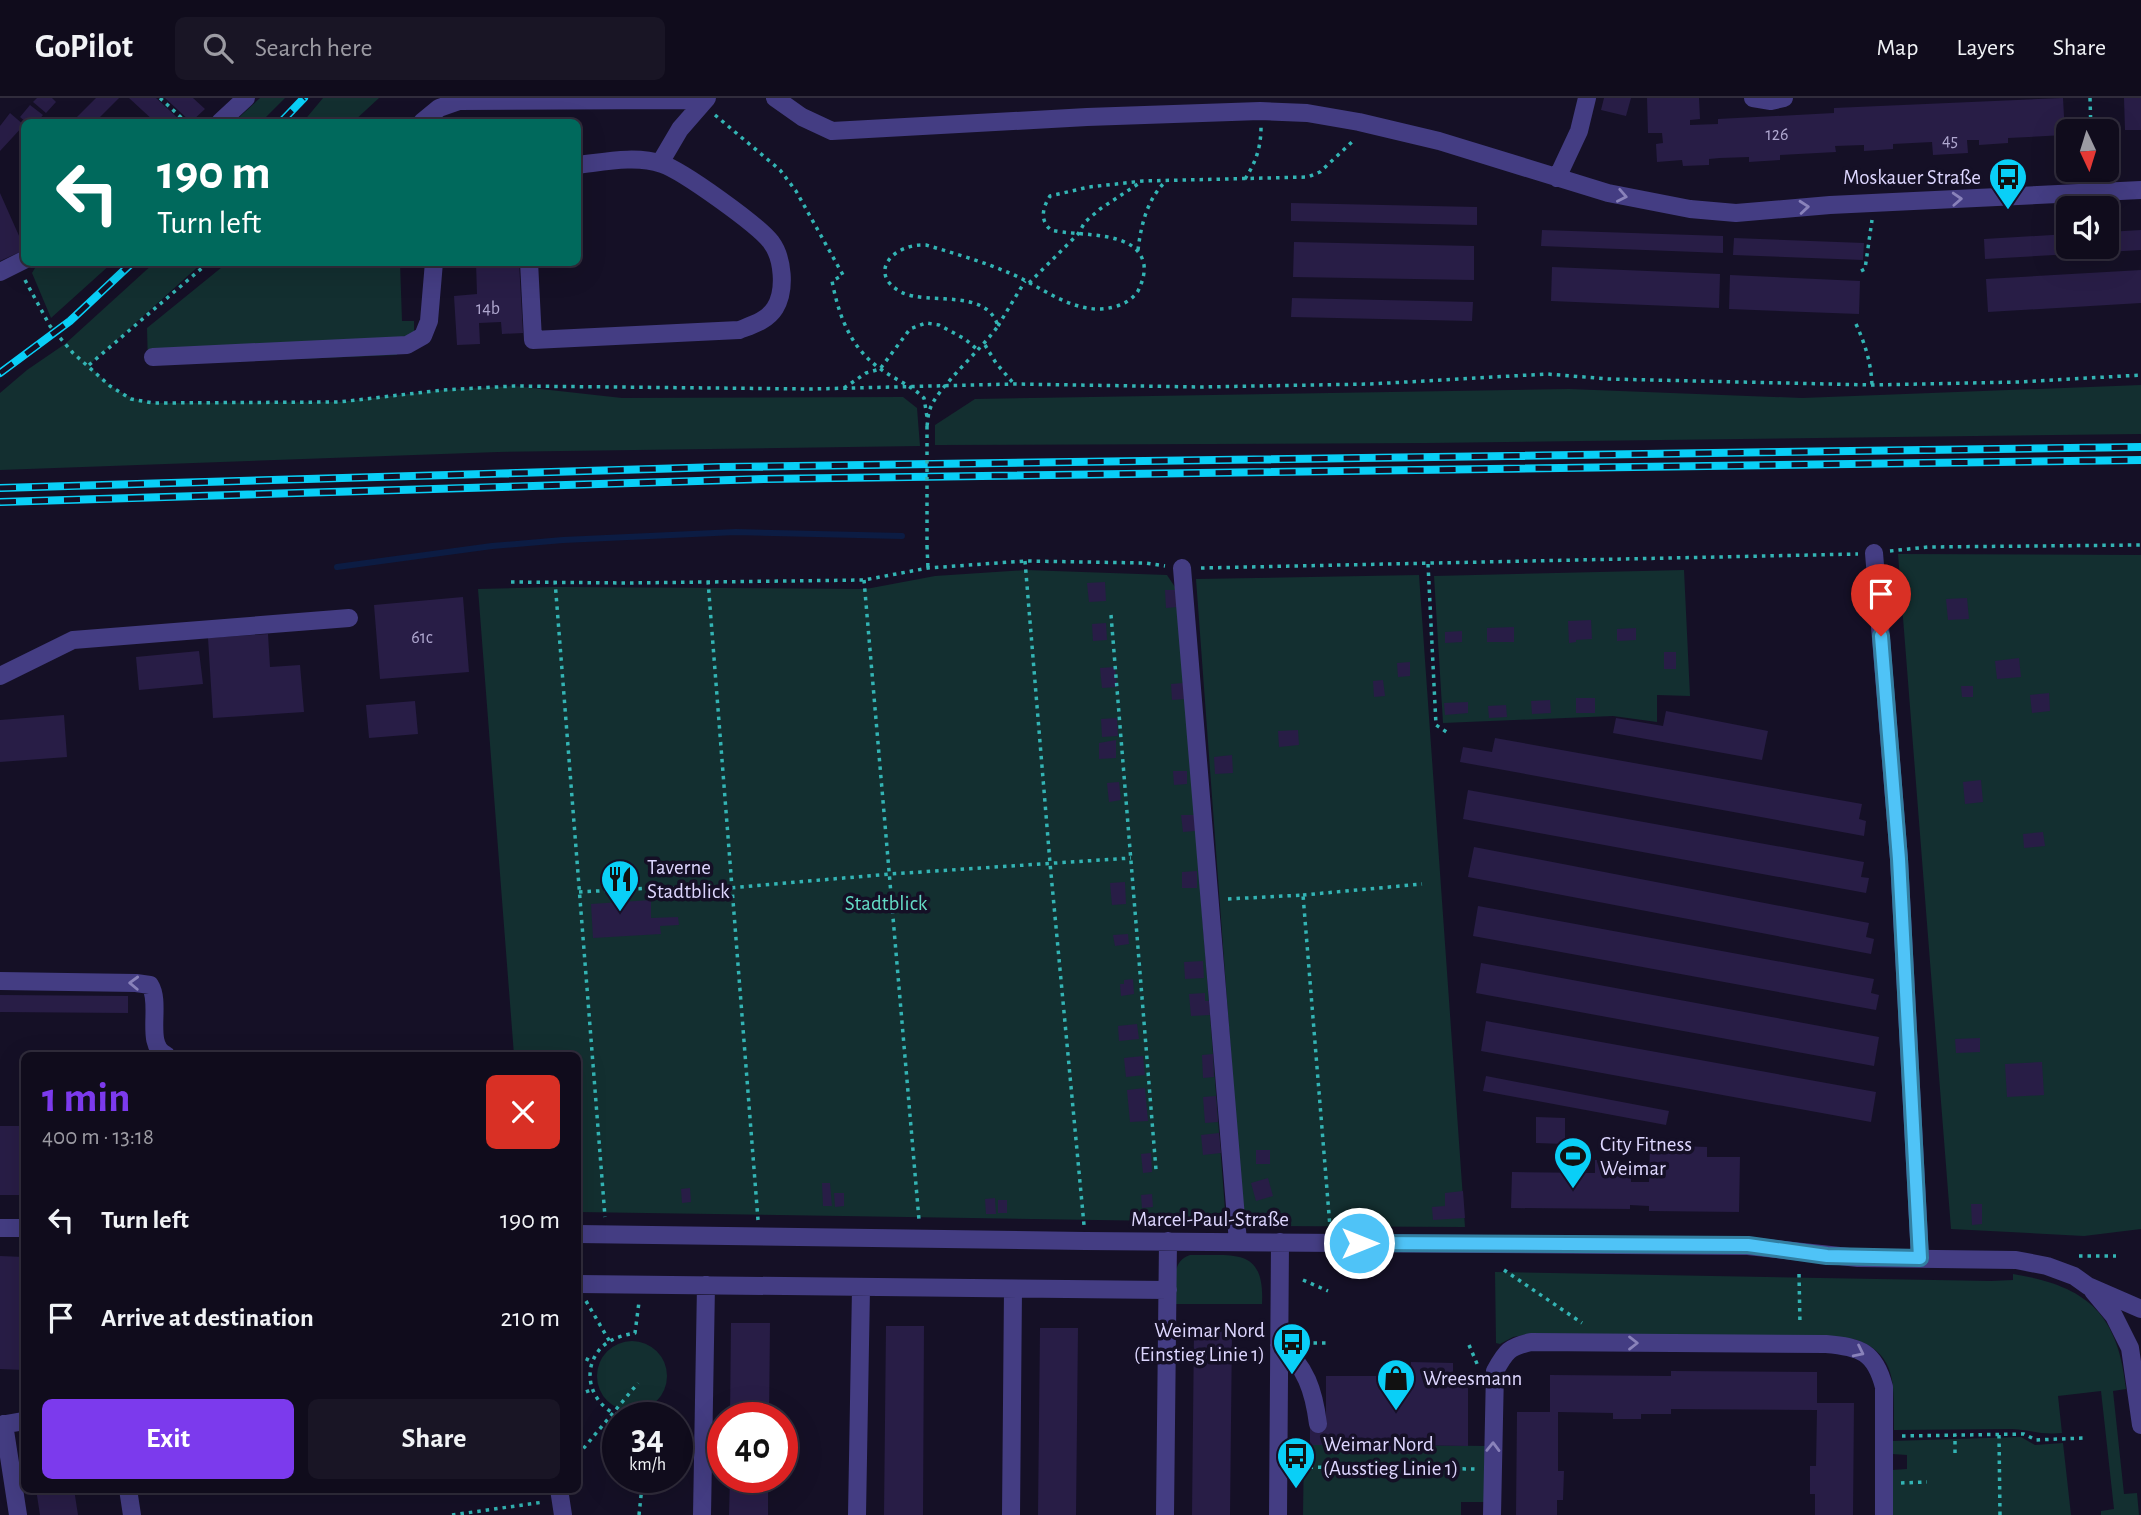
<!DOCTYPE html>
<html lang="en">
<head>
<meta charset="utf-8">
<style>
	:root { --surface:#100c1c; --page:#191525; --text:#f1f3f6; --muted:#9c9ba3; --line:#302c3b; --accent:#7c3aed }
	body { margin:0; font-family:"Alegreya Sans",sans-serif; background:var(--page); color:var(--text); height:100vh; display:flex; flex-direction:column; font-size:26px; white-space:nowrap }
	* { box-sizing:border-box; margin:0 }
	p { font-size:23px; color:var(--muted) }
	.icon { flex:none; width:38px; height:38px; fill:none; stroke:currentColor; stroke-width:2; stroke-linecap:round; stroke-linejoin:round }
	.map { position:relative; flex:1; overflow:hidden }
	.drawer { position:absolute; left:21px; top:954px; width:560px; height:441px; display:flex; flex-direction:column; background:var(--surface); border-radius:10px; box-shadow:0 7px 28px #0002,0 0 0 2px var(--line) }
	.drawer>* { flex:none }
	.hud { position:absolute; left:21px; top:21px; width:560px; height:147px; border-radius:10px; box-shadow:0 7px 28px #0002,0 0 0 2px var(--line); background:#00695c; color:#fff; overflow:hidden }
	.needle { width:46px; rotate:176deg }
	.buttons { position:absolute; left:2056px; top:21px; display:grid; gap:14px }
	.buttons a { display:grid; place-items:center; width:63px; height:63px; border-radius:10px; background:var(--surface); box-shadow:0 7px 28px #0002,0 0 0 2px var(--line); font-size:35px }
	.speed { position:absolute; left:602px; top:1304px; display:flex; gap:14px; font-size:35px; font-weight:700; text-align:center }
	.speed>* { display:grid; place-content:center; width:91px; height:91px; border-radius:50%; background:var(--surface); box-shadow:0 7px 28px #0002,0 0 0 2px var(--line); line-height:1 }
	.speed small { font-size:18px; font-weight:400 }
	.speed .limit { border:10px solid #d22; background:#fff; color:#111 }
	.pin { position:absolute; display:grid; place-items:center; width:60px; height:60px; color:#fff; margin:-72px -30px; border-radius:50% 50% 50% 0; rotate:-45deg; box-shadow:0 0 7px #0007 }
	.pin .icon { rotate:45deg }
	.me { position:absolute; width:77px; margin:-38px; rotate:90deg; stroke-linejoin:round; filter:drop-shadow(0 0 5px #0008) }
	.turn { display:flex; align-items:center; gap:24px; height:147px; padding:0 21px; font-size:32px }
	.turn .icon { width:91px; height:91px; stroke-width:2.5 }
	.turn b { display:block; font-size:49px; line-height:60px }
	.round { display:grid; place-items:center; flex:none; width:74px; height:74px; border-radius:10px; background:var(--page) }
	.head { display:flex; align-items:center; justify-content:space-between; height:119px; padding:0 21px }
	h1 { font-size:42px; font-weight:600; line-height:52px; color:var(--accent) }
	.button { display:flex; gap:14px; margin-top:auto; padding:14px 21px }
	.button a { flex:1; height:80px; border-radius:10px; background:var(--accent); color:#fff; font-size:28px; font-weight:600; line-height:80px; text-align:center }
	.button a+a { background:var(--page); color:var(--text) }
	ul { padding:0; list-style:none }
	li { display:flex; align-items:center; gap:21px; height:98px; padding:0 21px }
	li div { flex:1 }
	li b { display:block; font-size:26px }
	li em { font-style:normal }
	header { display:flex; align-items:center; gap:42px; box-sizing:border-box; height:98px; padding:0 35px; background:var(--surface); border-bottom:2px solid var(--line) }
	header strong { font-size:33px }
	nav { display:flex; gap:38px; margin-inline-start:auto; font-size:24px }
	.search { width:490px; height:63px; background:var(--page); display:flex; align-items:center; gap:18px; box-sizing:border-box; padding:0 24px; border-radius:10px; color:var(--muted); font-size:26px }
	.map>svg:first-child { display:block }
</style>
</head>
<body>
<header>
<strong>GoPilot</strong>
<div class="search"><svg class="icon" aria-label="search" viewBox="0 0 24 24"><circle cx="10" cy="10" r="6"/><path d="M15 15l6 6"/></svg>Search here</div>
<nav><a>Map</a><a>Layers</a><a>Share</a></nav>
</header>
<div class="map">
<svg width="2141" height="1417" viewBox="0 0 2141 1417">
	<rect width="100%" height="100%" fill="#151026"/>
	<path fill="#132f30" d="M260,0H285L261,24H234Z
		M323,0H379L353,24H303Z
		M400,164L402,223H414V241L397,242V257L148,267L147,230L227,165Z
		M38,165L40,164L112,165L51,220L32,175Z
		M154,165H202L89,267C109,289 124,300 153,305L339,304L443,292L514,288L622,300L903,299L917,310L920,348L498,354L0,372V295L27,272L65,246Z
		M2141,287V336L1427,345L935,347V327L975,301L1569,291L1802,300Z
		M1898,456L2141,457V1131L2084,1138L1951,1131Z
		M1026,472L1167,477L1177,492L1226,1124L578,1114V957H514L478,491L555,489L866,491L935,478Z
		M1684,472L1690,598L1657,597V624L1613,618L1443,625L1434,478Z
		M1419,477L1465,1129L1252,1128L1243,1120L1196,481Z
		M1190,1157C1233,1158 1265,1148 1262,1206H1175C1175,1189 1170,1163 1190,1157Z
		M1495,1174L1991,1183L2013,1182V1176C2087,1188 2118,1215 2126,1291L2113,1293L2124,1396L2137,1395L2139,1417H2101V1413L2114,1411L2101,1293L2058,1298L2062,1335C2040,1337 2032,1332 2012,1331L1894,1332C1893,1291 1900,1256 1854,1241L1530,1236L1513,1239L1500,1246L1496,1245Z
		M597 1278a35 35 0 1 1 70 0a35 35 0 1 1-70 0Z
		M2021,1339L2035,1347L2063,1345L2071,1417H1892V1372L1907,1371V1357L1892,1356L1891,1343Z
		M1304,1347H1325L1326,1353L1403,1354L1404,1347L1486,1348L1485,1404H1461V1417H1303Z"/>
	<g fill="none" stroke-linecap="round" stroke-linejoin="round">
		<path stroke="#0c1c43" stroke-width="6" d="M337,469L492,448L563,442L736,434L902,438"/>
	</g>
	<path fill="#281d46" d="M37,0H52L56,4L46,15L33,4Z
		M96,0H119L95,24H72Z
		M129,0H156L182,24H155Z
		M165,0H193L205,11L191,24Z
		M1604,0H1631L1626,18L1601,12Z
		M1647,0H1699L1700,21L1690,22V27L1718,26V21L1834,15V10L2063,0L2065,37L2008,40V45L1979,47V42H1967L1968,55L1933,57L1932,44L1893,46V51L1864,53V47L1835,48L1836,54L1780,57V62L1749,64V59L1720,60L1709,61V67L1683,68L1682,62L1657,64L1656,46L1663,45L1662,35H1648Z
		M2124,0H2141V32H2125Z
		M30,7L43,17L37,24H26L20,19Z
		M10,15L24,27L0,53V28Z
		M0,95L24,149V152L0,163Z
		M1291,105L1477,109V127L1291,123Z
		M1542,132L1723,138V155L1541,148Z
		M2141,132V152L1985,161L1984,141L2068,136V149H2107V134Z
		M1734,140L1864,145L1863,162L1733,157Z
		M1294,144L1474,148V182L1293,179Z
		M476,164H519L523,235L502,236L501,224L479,225L480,246L457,247L454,198L477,196Z
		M1552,169L1720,176L1719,210L1551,203Z
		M2141,172V205L1988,214L1986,181Z
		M1730,177L1860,183L1859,216L1729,211Z
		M1292,200L1473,204L1472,223L1291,219Z
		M1105,484L1106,503L1089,504L1087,485Z
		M1165,492H1177L1178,509L1166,510Z
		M463,499L469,574L380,581L374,507Z
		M1967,500L1969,521L1948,522L1946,501Z
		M1591,522L1592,541L1576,542V544L1569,545L1568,523Z
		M1106,525L1107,542L1093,543L1092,526Z
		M1514,529V544H1487V530Z
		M1636,530V542L1617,543V531Z
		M1462,533V544L1445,545V534Z
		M268,536L270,569L300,567L304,614L213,620L208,540Z
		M199,553L203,586L139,592L136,559Z
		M1664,554H1676V571H1664Z
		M2019,560L2021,579L1997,581L1995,563Z
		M1410,564V578L1398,579L1397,565Z
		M1115,569L1117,589L1102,590L1100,570Z
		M1383,582L1385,598L1374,599L1373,583Z
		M1184,585L1185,601L1172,602L1171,586Z
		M1961,588H1973V599H1962Z
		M2049,595L2050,613L2032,615L2030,597Z
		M1576,600H1595V615H1576Z
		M1550,602L1551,615L1532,616L1531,603Z
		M415,603L418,636L369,640L366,607Z
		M1468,604V615L1445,617L1444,605Z
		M1506,607L1507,619L1489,620L1488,608Z
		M1666,613L1768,633L1762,662L1613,635L1616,620L1663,628Z
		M64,617L67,659L0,664V622Z
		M1117,620L1118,638L1102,639L1101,621Z
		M1298,632L1299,647L1279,649L1278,633Z
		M1495,640L1862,706L1859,721L1866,723L1864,738L1460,664L1463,649L1492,654Z
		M1116,642V660L1099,661V645Z
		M1232,657L1233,675L1215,676L1214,659Z
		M1173,673H1187V686L1174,687Z
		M1981,682L1983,704L1965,706L1963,684Z
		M1119,684L1121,702L1109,704L1107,685Z
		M1468,692L1864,764L1861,779L1869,780L1866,795L1463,721Z
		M1181,717H1195V733L1183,734Z
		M2043,734L2045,748L2024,750L2023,736Z
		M1474,749L1869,825L1866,839L1874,841L1871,856L1468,779Z
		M1197,773V790H1182V774Z
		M1125,784L1126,806L1112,807L1110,785Z
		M651,802V820L678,819L679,827L660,828L661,836L593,840L591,806Z
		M1478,808L1874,881L1871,895L1879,897L1876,912L1473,838Z
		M1128,836L1129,846L1115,848L1113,837Z
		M1203,863L1204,880L1185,881L1184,864Z
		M1481,865L1879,939L1874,968L1476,895Z
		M1133,881L1134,896L1121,898L1120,886H1124V882Z
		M1205,895V903H1209L1210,917L1191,918L1189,896Z
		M0,897L128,898V915L0,914Z
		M1486,923L1876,994L1871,1024L1481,953Z
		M1137,926L1139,941L1119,943L1118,928Z
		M1980,940V954L1956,955L1955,941Z
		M1213,956L1214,979L1203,980L1202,957Z
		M1143,958L1145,977L1126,979L1124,960Z
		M2042,964L2044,997L2007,999L2005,966Z
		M1486,978L1669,1013L1666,1027L1483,993Z
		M1145,990L1148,1023L1130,1024L1127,992Z
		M1216,998L1218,1024L1205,1025L1203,999Z
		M1536,1019L1565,1020V1046L1536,1045Z
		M0,1028H24V1097H0Z
		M1219,1035L1221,1055L1203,1057L1201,1037Z
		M1650,1047L1707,1049V1059H1740L1739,1114L1649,1113V1108L1630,1107V1111L1511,1110L1512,1074L1595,1075V1062H1622L1619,1076H1631V1084H1649Z
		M1256,1052H1270V1066H1256Z
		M1151,1055L1152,1074L1143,1075L1141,1056Z
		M1268,1080L1273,1098L1256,1103L1251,1085Z
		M822,1085H830L832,1108H823Z
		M690,1090L691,1104L682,1105L681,1091Z
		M1463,1093L1465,1120L1433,1122L1432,1109L1445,1108V1095Z
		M834,1095H844V1108L835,1109Z
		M1152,1096L1153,1109L1142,1110L1141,1097Z
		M995,1100L996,1116H986L985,1101Z
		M998,1102H1007V1115H998Z
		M1971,1106H1982V1126L1972,1127Z
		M0,1158L24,1159V1272L0,1271Z
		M731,1225H770L769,1320H730Z
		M886,1228H924L923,1417H884Z
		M1040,1230H1078L1076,1417H1038Z
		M1194,1231L1232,1232L1230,1417H1192Z
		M1411,1264L1453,1265V1280H1468V1348L1404,1347V1354L1325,1353V1347H1310V1326H1326V1278H1411Z
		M1671,1273L1817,1274V1305H1854L1853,1417H1815V1396H1810V1368H1816L1817,1312L1671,1311V1316H1641V1321H1613V1315L1558,1314V1373H1564L1563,1402H1557V1417H1516L1517,1314H1550V1277L1671,1278Z
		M730,1379H768V1417H729Z
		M36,1391H74L78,1417H40Z"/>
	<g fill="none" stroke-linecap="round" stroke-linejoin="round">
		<path stroke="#33b4b4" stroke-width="3.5" stroke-dasharray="3.5 5" stroke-linecap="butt" d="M160,0L186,24
			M2090,0L2091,33
			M715,17L780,72L796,93L843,177L832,183C839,219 851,251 882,272C896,282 912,288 924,300L927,319
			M1916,74V86
			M1245,81C1256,64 1261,49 1261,29
			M1138,152C1141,127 1147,102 1165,84
			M1861,173L1865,171L1872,122
			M25,182L50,228L73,255L110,288L131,301L153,305L339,304L443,292L514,288L812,291L1014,286L1201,289L1371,286L1547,276L1609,281L1872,287L2019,284L2141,277
			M1029,185L1078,136L1085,124L1100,111L1141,84
			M1856,226C1865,246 1871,264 1872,287
			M998,228L1025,183
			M985,247L996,265L1014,286
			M89,267L209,164
			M844,290L866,275L880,271L910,231L926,225L939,227L965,241L979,253
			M927,328C928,322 928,316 930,311C937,290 982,251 998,228C986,189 928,208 901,194C866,175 894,145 926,147C953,155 981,163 1007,174C1038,186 1066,212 1101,211C1116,210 1130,205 1138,193C1142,185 1145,176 1144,167C1138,131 1079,139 1051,132C1039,122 1043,109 1050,98L1089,89L1143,83L1308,79L1320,74L1354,42
			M927,448L928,470
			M1890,453L1928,449L2141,447
			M1025,463L1050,765L1084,1127
			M1428,466L1436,627L1448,635
			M1201,470L1858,456
			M864,482L919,1122
			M555,483L605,1119
			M708,483L758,1122
			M511,484L628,485L864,482L928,470L1025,463L1145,465L1165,468
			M1111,517L1156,1072
			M579,794L653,790L717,791L890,776L1131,760
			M1303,797L1422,786
			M1228,801L1303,797L1330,1129
			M2079,1158H2116
			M1504,1172L1582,1225
			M1799,1176L1800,1227
			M1303,1182L1328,1193
			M586,1203L610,1244
			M1305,1245H1328
			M1469,1247L1478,1268
			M578,1257L593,1264
			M578,1297L591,1292
			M626,1320C595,1313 578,1277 600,1251C609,1241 623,1237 635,1235L639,1204
			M639,1320V1313
			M1999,1337L2000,1417
			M1902,1338L2024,1336L2036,1342L2084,1340
			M1955,1355V1337
			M578,1357L638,1285
			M1301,1369L1475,1371
			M1901,1385L1927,1384
			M452,1417L544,1404
			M639,1417L643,1379"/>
		<path stroke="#443d83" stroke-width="18" d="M775,0L802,19L832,33L1087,19L1260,13L1307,15L1359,24L1439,43L1608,95L1690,111L1736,115L1830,107L2141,92
			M1753,0L1771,3L1784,0
			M220,24L246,0
			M422,24L439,10L459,3L684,2L702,6
			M660,65L680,31L707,0
			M1557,80L1579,33L1587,0
			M529,164L533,242L739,232C752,227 767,223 775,210C786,192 783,160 771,144C758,127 683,73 662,66C636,57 604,64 578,67
			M0,174L24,162
			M153,259L407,247L423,238L429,223L434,164
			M1874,455L1899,761L1920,1160
			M1182,470L1238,1144
			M0,578L73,542L349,520
			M0,883L136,885L150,887C162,906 144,947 166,957
			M0,1130H24
			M578,1136L1085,1143L1748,1148L1858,1160L2016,1162L2047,1168L2074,1178L2088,1188L2141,1211
			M578,1186L1168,1192
			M2093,1193L2114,1218L2130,1250L2141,1327
			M1279,1247C1306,1267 1314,1294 1318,1326
			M4,1326L18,1417
			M0,1327L24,1323
			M128,1391L132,1417
			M559,1391L563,1417
			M702,1417L706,1187
			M857,1417L861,1190
			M1011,1417L1013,1191
			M1165,1417L1168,1143
			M1278,1417L1280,1144
			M1492,1417L1495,1273C1506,1253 1509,1249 1531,1244L1826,1246C1861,1249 1875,1254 1884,1289V1417"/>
		<defs>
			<path id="rail" d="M281,24L304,0
				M0,275L70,223L133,164
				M0,390L721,369L2141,349
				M0,404L764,381L2141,362"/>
		</defs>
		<use href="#rail" stroke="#09cff7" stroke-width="8"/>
		<use href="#rail" stroke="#151026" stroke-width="5" stroke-dasharray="16" stroke-linecap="butt"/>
		<path stroke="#33b4b4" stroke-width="3.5" stroke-dasharray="3.5 5" stroke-linecap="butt" d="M927,328V448"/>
	</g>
	<defs><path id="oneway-chevron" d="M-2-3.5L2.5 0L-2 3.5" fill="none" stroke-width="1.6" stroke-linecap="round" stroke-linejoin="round" transform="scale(1.75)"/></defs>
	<g stroke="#8982ba">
		<use href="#oneway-chevron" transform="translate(1622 98) rotate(11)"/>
		<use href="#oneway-chevron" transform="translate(1957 101) rotate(-3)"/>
		<use href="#oneway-chevron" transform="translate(1804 109) rotate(-5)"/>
		<use href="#oneway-chevron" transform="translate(134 885) rotate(-178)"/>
		<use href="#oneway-chevron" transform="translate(1633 1245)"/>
		<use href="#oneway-chevron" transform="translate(1859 1254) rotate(26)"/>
		<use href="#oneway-chevron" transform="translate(1493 1349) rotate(-89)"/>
	</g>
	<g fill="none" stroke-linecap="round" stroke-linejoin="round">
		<defs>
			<path id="route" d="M1359,1145L1748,1147L1827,1158L1920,1160L1899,761L1881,538"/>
		</defs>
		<use href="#route" stroke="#337fa1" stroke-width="18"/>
		<use href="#route" stroke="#4fc3f7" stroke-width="12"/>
	</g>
	<defs>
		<symbol id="bus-pin" viewBox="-11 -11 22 30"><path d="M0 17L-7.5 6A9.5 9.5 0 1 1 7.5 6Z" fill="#09cff7" stroke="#151026"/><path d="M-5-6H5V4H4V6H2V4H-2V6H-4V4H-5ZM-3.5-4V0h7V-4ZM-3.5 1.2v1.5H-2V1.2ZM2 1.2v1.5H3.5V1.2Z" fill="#111"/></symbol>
		<symbol id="restaurant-pin" viewBox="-11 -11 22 30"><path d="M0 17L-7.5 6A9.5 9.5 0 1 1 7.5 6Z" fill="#09cff7" stroke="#151026"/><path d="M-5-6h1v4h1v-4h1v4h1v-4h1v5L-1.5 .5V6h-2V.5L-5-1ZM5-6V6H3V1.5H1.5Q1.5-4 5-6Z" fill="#111"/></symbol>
		<symbol id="stadium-pin" viewBox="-11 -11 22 30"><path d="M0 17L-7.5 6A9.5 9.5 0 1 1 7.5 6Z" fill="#09cff7" stroke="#151026"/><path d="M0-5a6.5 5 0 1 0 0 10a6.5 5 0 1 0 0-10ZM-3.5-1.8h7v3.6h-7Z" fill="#111"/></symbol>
		<symbol id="shop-pin" viewBox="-11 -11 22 30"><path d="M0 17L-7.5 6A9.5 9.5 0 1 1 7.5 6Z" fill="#09cff7" stroke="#151026"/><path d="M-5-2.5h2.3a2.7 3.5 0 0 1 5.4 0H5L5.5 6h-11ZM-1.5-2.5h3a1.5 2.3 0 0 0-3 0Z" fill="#111"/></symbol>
	</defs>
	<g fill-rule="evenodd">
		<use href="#bus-pin" x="1986" y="57" width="44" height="60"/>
		<use href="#restaurant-pin" x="598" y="759" width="44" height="60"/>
		<use href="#stadium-pin" x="1551" y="1036" width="44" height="60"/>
		<use href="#bus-pin" x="1270" y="1222" width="44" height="60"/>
		<use href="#shop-pin" x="1374" y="1258" width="44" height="60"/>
		<use href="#bus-pin" x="1274" y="1336" width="44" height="60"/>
	</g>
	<g text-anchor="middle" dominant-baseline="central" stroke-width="7" stroke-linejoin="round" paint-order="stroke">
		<g font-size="18" fill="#b0a8d0">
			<text x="1777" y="37">126</text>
			<text x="1950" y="43">45</text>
			<text x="488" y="211">14b</text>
			<text x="422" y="540">61c</text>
		</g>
		<g font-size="21" fill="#ddd6fe" stroke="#151026" text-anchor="start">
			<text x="1981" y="79" text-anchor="end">Moskauer Straße</text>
			<text x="647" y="769">Taverne<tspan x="647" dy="24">Stadtblick</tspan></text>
			<text x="1600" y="1046">City Fitness<tspan x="1600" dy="24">Weimar</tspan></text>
			<text x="1265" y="1232" text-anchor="end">Weimar Nord<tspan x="1265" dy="24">(Einstieg Linie 1)</tspan></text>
			<text x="1423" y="1280">Wreesmann</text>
			<text x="1323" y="1346">Weimar Nord<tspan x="1323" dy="24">(Ausstieg Linie 1)</tspan></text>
		</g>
		<g font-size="21" fill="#64dcc6" stroke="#151026">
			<text x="886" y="805">Stadtblick</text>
		</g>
		<g font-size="21" fill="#ddd6fe" stroke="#151026">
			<text x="1210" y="1121">Marcel-Paul-Straße</text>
		</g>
	</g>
</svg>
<div class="buttons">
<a><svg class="needle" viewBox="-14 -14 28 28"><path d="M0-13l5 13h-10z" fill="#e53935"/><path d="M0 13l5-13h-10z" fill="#9c9ba3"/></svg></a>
<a><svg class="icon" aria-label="sound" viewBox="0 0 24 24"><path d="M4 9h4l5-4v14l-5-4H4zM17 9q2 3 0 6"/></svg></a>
</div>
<div class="speed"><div>34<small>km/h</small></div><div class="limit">40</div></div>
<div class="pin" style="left:1881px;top:538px;background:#d93025"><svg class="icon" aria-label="arrive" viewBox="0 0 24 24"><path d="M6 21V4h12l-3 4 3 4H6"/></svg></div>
<svg class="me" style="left:1359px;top:1145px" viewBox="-20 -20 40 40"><circle r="17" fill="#4fc3f7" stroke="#fff" stroke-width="3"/><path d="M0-11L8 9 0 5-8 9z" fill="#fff"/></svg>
<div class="hud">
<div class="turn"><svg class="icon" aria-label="left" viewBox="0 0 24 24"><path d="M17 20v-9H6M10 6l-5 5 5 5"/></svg><div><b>190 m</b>Turn left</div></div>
</div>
<section class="drawer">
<div class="head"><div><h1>1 min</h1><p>400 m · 13:18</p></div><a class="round" style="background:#d93025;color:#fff"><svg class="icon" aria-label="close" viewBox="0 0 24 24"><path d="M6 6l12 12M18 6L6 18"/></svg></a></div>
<ul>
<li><svg class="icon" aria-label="left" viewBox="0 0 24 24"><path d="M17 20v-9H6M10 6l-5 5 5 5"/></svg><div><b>Turn left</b></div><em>190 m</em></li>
<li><svg class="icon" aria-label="arrive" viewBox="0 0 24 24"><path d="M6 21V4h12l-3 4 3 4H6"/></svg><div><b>Arrive at destination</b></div><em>210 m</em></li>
</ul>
<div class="button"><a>Exit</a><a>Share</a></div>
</section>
</div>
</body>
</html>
